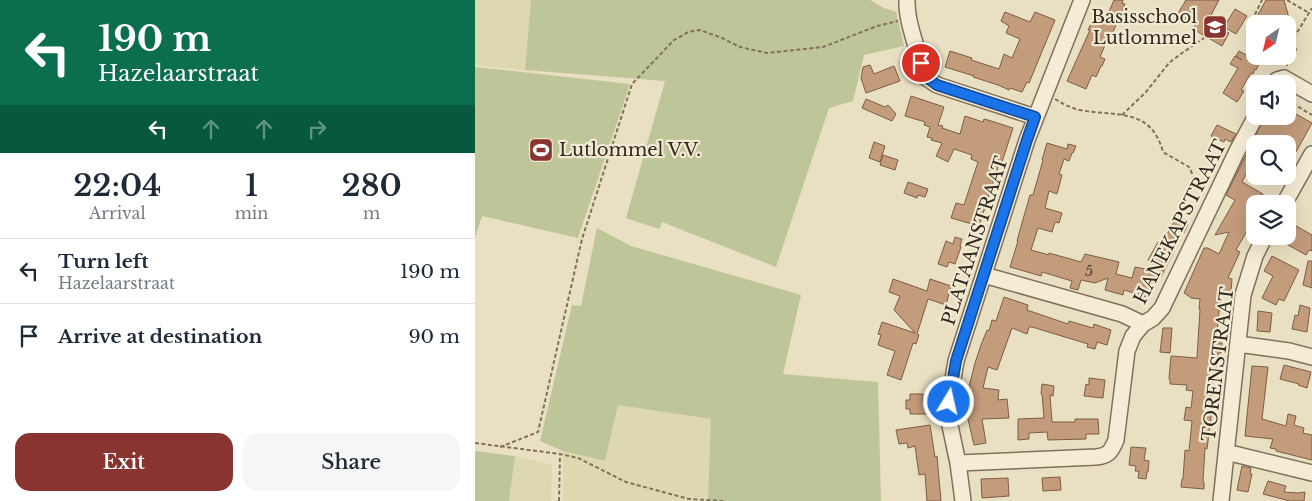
<!DOCTYPE html>
<html lang="en">
<head>
<meta charset="utf-8">
<style>
	:root { --surface:#fff; --page:#f6f6f7; --text:#1f2937; --muted:#747a83; --line:#e0e1e3; --accent:#8a3432 }
	body { margin:0; font-family:"Libre Baskerville",serif; background:var(--page); color:var(--text); height:100vh; display:flex; flex-direction:column; font-size:19px; white-space:nowrap }
	* { box-sizing:border-box; margin:0 }
	p { font-size:16px; color:var(--muted) }
	.icon { flex:none; width:28px; height:28px; fill:none; stroke:currentColor; stroke-width:2; stroke-linecap:round; stroke-linejoin:round }
	.map { position:relative; flex:1; overflow:hidden }
	.side { display:flex; flex-direction:column; background:var(--surface); width:475px }
	.side>* { flex:none }
	.top-card { background:#0b6e4f; color:#fff; overflow:hidden }
	.needle { width:32px; rotate:215deg }
	.fabs { position:absolute; left:771px; top:15px; display:grid; gap:10px }
	.fabs a { display:grid; place-items:center; width:50px; height:50px; border-radius:10px; background:var(--surface); box-shadow:0 5px 20px #0002; font-size:25px }
	.pin { position:absolute; display:grid; place-items:center; width:42px; height:42px; color:#fff; margin:-21px; border:2px solid #fff; border-radius:50%; box-shadow:0 1px 5px #0007 }
	.me { position:absolute; width:55px; margin:-28px; rotate:9deg; stroke-linejoin:round; filter:drop-shadow(0 0 4px #0008) }
	.turn { display:flex; align-items:center; gap:18px; height:105px; padding:0 15px; font-size:22px }
	.turn .icon { width:65px; height:65px; stroke-width:2.5 }
	.turn b { display:block; font-size:35px; line-height:42px }
	.lanes { display:flex; align-items:center; height:48px; padding:0 15px; background:#0003; justify-content:center; gap:25px; direction:ltr }
	.lanes .off { opacity:.35 }
	.eta { display:flex; justify-content:space-evenly; align-items:center; height:85px; text-align:center }
	.eta b { font-size:30px; font-weight:600; line-height:35px }
	.action { display:flex; gap:10px; margin-top:auto; padding:10px 15px }
	.action a { flex:1; height:58px; border-radius:15px; background:var(--accent); color:#fff; font-size:20px; font-weight:600; line-height:58px; text-align:center }
	.action a+a { background:var(--page); color:var(--text) }
	ul { padding:0; list-style:none }
	li { display:flex; align-items:center; gap:15px; height:65px; padding:0 15px; border-top:1px solid var(--line) }
	li div { flex:1 }
	li b { display:block; font-size:19px }
	li em { font-style:normal }
	main { display:flex; flex:1; min-height:0 }
	.map>svg:first-child { display:block }
</style>
</head>
<body>
<main>
<section class="side">
<div class="top-card">
<div class="turn"><svg class="icon" aria-label="left" viewBox="0 0 24 24"><path d="M17 20v-9H6M10 6l-5 5 5 5"/></svg><div><b>190 m</b>Hazelaarstraat</div></div>
<div class="lanes"><svg class="icon" aria-label="left" viewBox="0 0 24 24"><path d="M17 20v-9H6M10 6l-5 5 5 5"/></svg><svg class="icon off" aria-label="ahead" viewBox="0 0 24 24"><path d="M12 20V5M6 11l6-6 6 6"/></svg><svg class="icon off" aria-label="ahead" viewBox="0 0 24 24"><path d="M12 20V5M6 11l6-6 6 6"/></svg><svg class="icon off" aria-label="right" viewBox="0 0 24 24"><path d="M7 20v-9h11M14 6l5 5-5 5"/></svg></div>
</div>
<div class="eta">
<div><b>22:04</b><p>Arrival</p></div>
<div><b>1</b><p>min</p></div>
<div><b>280</b><p>m</p></div>
</div>
<ul>
<li><svg class="icon" aria-label="left" viewBox="0 0 24 24"><path d="M17 20v-9H6M10 6l-5 5 5 5"/></svg><div><b>Turn left</b><p>Hazelaarstraat</p></div><em>190 m</em></li>
<li><svg class="icon" aria-label="arrive" viewBox="0 0 24 24"><path d="M6 21V4h12l-3 4 3 4H6"/></svg><div><b>Arrive at destination</b></div><em>90 m</em></li>
</ul>
<div class="action"><a>Exit</a><a>Share</a></div>
</section>
<div class="map">
<svg width="837" height="501" viewBox="0 0 837 501">
	<rect width="100%" height="100%" fill="#e9dfc2"/>
	<path fill="#ded8b1" d="M0,0H56L50,70L0,65Z
		M143,405L237,419L233,501H88V451L130,461Z
		M40,456L77,465L76,501H34Z"/>
	<path fill="#bec598" d="M56,0H395L409,8L421,12L429,46L389,55L378,101L354,108L301,267L187,222L184,229L151,218L190,81L50,70Z
		M0,67L155,84L103,238L7,216L0,238Z
		M122,228L156,246L326,295L308,374L403,382L406,501H233L236,419L143,405L130,461L88,451L65,441L97,305L106,306Z
		M0,451L40,456L34,501H0Z"/>
	<path fill="#c39c7c" stroke="#7d5d44" d="M639,0H648L647,3L650,4L635,39L633,38L625,57L630,59L627,66H626L621,77L617,75L611,89L592,81L615,30H613L619,17L625,19L627,13L632,16Z
		M711,0H744L733,21L754,33L747,46L718,29L720,25L702,15Z
		M791,0H809L814,18L811,24H778Z
		M760,9L772,16L761,34L749,27Z
		M530,12L555,22L560,12L580,20L554,83L552,82L547,92L535,88L534,90L523,85L498,77L499,76L470,67L475,51L497,58L496,60L524,69L529,54L537,58L545,39L531,33L534,26L526,21Z
		M774,49L780,53V56H788L781,70L780,69L778,74L776,73L766,90L769,91L762,102L748,93L763,68L755,64L760,56L767,60L761,56L764,51L771,55Z
		M395,65L399,74L419,66L425,81L391,93L386,78L388,67Z
		M436,96L469,107L463,125L468,126L467,128L485,134L490,116L508,122L509,119L513,120L538,128L526,165L524,164L504,226L476,218L481,203L489,205L503,162L496,159L497,155L479,149L473,162L461,156L467,143L456,140L457,138L452,137L455,127L449,125L450,122L430,116Z
		M391,99L410,107L413,105L421,114L417,121L387,108Z
		M812,109L837,123L821,152L812,148V144H794L780,137L790,116H803L812,122Z
		M742,125L761,134L756,142L750,139L749,142L736,136Z
		M780,141V157L767,182L788,194L787,196L800,203L780,204V217L761,250L765,252L753,278L757,279L756,292L746,291L741,343H747L746,353H743L740,378H738L736,398L733,402L735,404V410H737L732,449L730,448L728,481L729,482V489L706,487L707,479H708L710,450L714,451L717,421L709,420L711,407L716,408L718,391L711,390L712,385L695,384V379H694L696,356L722,358L725,309H724L725,299L716,298L715,297L709,293L729,248H733L744,254L754,232L740,235L760,200L751,195L771,155Z
		M399,142L410,146L405,162L394,158Z
		M572,143L592,149L593,144L601,146L598,153H597L594,161L589,159L584,174L587,175L582,194L574,191L570,208L587,213L584,223L580,222L577,232L563,228L556,250L574,255V253L606,262L610,254L644,262L641,274L657,278L660,267L675,270L678,262L673,260L683,242L699,251L686,277L682,275L675,298L649,290L648,295L630,290L633,278L620,283L606,280L603,290L595,288L597,281L567,272L566,276L535,267L543,241H542L547,223L555,195H558L568,160H567Z
		M408,155L423,160L420,170L405,165Z
		M433,182L453,189L450,197L443,195L442,198L429,193Z
		M702,216L709,219L708,222L713,224L709,233L703,230L697,241L690,238Z
		M816,223L837,235V251L834,250L831,255L799,237L812,236V229Z
		M480,237L487,239L485,246L486,247L480,264L474,262L472,267L463,264L471,241L478,244Z
		M797,256L824,270L809,301L804,299L801,305L787,298L798,276L789,271Z
		M833,261H837V288L828,285Z
		M418,279L452,291L455,279L476,286L471,305L453,299L442,334L444,335L441,344L438,343L426,380L412,375L420,351L403,345L406,335L403,334L407,322L440,333L419,310L425,296L414,292Z
		M529,297L553,305L552,310L593,324L594,321L618,328L619,324L636,330L632,345L622,342L620,349L612,347L613,344L557,327H554L552,334L537,328L522,370L513,367L508,388L524,390L523,400L532,399L534,418L507,419L511,443L499,445L492,415L491,399L500,363L506,345L512,330L514,331L517,320L521,321Z
		M825,305L835,308L832,332L817,329L820,315L823,316Z
		M783,311L797,313L795,332L782,331Z
		M688,328H697L695,353L685,352Z
		M809,365L836,372L832,388L823,385L824,384L805,379Z
		M777,366L793,367L787,419L811,426L813,414L821,416L819,425L829,428L828,433L837,435V460L801,451V449L795,448L798,439L770,436Z
		M614,378L630,380L628,398L609,396L611,384L614,385Z
		M567,384L579,386L578,396L575,395L577,422H600V419H623L624,434H611V439L573,440L572,432L554,433V439L543,440V419L569,418L567,394H566Z
		M435,394H448V403H454V414H435V409H431V400H435Z
		M455,425L460,457L462,456L466,501H452L450,474L444,475L440,446L433,448L432,443L424,444L421,430Z
		M656,447L671,448L669,460L674,461L673,472H672L671,479L663,478L664,471H660L661,466L654,465Z
		M767,466L776,468L775,474H777L773,492L762,490Z
		M585,477L586,490L568,491L567,478Z
		M533,478L534,496L507,498L506,479Z
		M793,481L811,486L809,492L823,493L830,492L829,501H815L788,494Z"/>
	<g fill="none" stroke-linecap="round" stroke-linejoin="round">
		<defs>
			<path id="minor" d="M432,0C431,22 443,48 447,69L450,77L462,85L560,117
				M800,84L802,80L809,78L837,94
				M809,204L837,154
				M509,275L647,314L668,324
				M763,344L814,351L837,357
				M751,452L837,473
				M483,463L621,457C633,456 636,452 641,440L652,351L658,336L668,324L678,318L687,308L763,149L781,116
				M488,501L483,463L474,421V403L481,361L552,140L607,0
				M746,501L768,295L780,256L790,236"/>
		</defs>
		<use href="#minor" stroke="#81715b" stroke-width="18"/>
		<path stroke="#81715b" stroke-width="2" stroke-dasharray="4 2.5" stroke-linecap="butt" d="M812,0L834,13
			M780,41L771,33L787,0
			M815,46L822,50
			M812,49L837,8
			M811,56L812,66
			M580,99C588,104 596,108 605,110C641,117 676,107 688,152L714,167L720,180L730,190
			M812,100L837,115
			M647,115L671,92L694,63L707,53L729,38
			M0,443L85,454L103,458L151,482L214,499L249,501
			M25,447L63,432L107,239L157,84L199,40L213,32L225,30L247,38L265,47L292,53L348,47L402,26L423,21
			M84,501L85,454"/>
		<use href="#minor" stroke="#f5ecd5" stroke-width="15"/>
	</g>
	<g fill="none" stroke-linecap="round" stroke-linejoin="round">
		<defs>
			<path id="route" d="M446,63L450,76L462,85L560,117L552,140L481,361L474,402"/>
		</defs>
		<use href="#route" stroke="#114b97" stroke-width="12"/>
		<use href="#route" stroke="#1a73e8" stroke-width="9"/>
	</g>
	<defs>
		<symbol id="school-square" viewBox="-11 -11 22 22"><rect x="-9" y="-9" width="18" height="18" rx="4" fill="#8a3432" stroke="#f1e9d1"/><path d="M0-5L7-2L0 1L-7-2ZM-4 1L0 2.5L4 1V4Q0 6-4 4Z" fill="#fff"/></symbol>
		<symbol id="stadium-square" viewBox="-11 -11 22 22"><rect x="-9" y="-9" width="18" height="18" rx="4" fill="#8a3432" stroke="#f1e9d1"/><path d="M0-5a6.5 5 0 1 0 0 10a6.5 5 0 1 0 0-10ZM-3.5-1.8h7v3.6h-7Z" fill="#fff"/></symbol>
	</defs>
	<g fill-rule="evenodd">
		<use href="#school-square" x="726" y="13" width="28" height="28"/>
		<use href="#stadium-square" x="52" y="136" width="28" height="28"/>
	</g>
	<g text-anchor="middle" dominant-baseline="central" stroke-width="4.5" stroke-linejoin="round" paint-order="stroke">
		<g font-size="15" fill="#564636">
			<text x="614" y="270">5</text>
		</g>
		<g font-size="18" fill="#32291e" stroke="#f1e9d1" text-anchor="end">
			<text x="722" y="17">Basisschool<tspan x="722" dy="21">Lutlommel</tspan></text>
			<text x="84" y="150" text-anchor="start">Lutlommel V.V.</text>
		</g>
		<g font-size="18" fill="#32291e" stroke="#f1e9d1">
			<text transform="translate(705 222) rotate(-63)">HANEKAPSTRAAT</text>
			<text transform="translate(500 241) rotate(-72)">PLATAANSTRAAT</text>
			<text transform="translate(743 364) rotate(-83)">TORENSTRAAT</text>
		</g>
	</g>
</svg>
<div class="fabs">
<a><svg class="needle" viewBox="-14 -14 28 28"><path d="M0-13l5 13h-10z" fill="#e53935"/><path d="M0 13l5-13h-10z" fill="#747a83"/></svg></a>
<a><svg class="icon" aria-label="sound" viewBox="0 0 24 24"><path d="M4 9h4l5-4v14l-5-4H4zM17 9q2 3 0 6"/></svg></a>
<a><svg class="icon" aria-label="search" viewBox="0 0 24 24"><circle cx="10" cy="10" r="6"/><path d="M15 15l6 6"/></svg></a>
<a><svg class="icon" aria-label="layers" viewBox="0 0 24 24"><path d="M12 4l9 5-9 5-9-5zM3 14l9 5 9-5"/></svg></a>
</div>
<div class="pin" style="left:446px;top:63px;background:#d93025"><svg class="icon" aria-label="arrive" viewBox="0 0 24 24"><path d="M6 21V4h12l-3 4 3 4H6"/></svg></div>
<svg class="me" style="left:474px;top:402px" viewBox="-20 -20 40 40"><circle r="17" fill="#1a73e8" stroke="#fff" stroke-width="3"/><path d="M0-11L8 9 0 5-8 9z" fill="#fff"/></svg>
</div>
</main>
</body>
</html>
